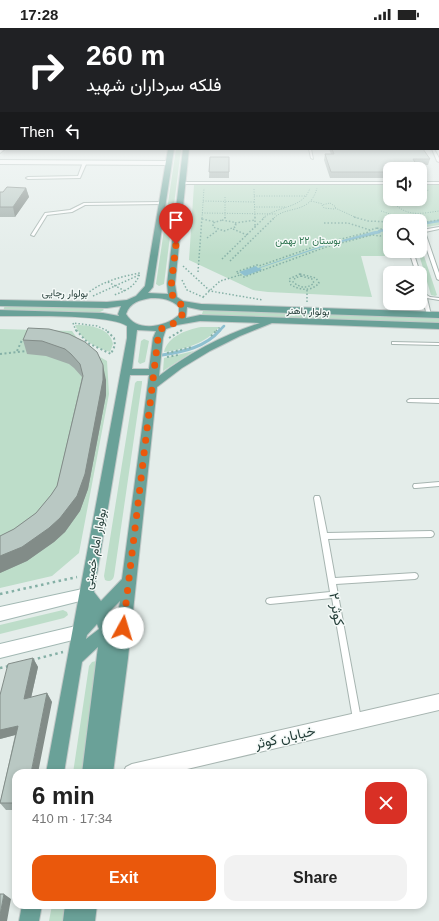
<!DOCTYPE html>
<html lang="en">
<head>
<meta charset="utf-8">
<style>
	:root { --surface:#fff; --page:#f2f2f2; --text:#222; --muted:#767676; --accent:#ea580c }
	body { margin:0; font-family:Arial,Vazirmatn,sans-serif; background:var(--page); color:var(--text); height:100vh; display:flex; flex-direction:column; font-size:15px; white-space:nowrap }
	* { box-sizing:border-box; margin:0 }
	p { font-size:13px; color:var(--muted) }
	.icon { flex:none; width:22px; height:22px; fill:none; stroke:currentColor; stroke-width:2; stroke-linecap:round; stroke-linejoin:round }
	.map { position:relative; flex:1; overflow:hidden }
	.sheet { position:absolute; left:12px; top:741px; width:415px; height:140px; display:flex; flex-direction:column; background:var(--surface); border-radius:12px; box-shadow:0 2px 6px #0003 }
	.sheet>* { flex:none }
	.guide { position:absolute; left:0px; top:0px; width:439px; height:122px; box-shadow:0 2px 6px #0003; background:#202124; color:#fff; overflow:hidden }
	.tools { position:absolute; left:383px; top:134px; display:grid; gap:8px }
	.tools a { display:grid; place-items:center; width:44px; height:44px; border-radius:8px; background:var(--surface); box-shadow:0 2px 6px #0003; font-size:20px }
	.pin { position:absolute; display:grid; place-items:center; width:34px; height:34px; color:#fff; margin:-41px -17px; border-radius:50% 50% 50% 0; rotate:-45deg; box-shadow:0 0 4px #0007 }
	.pin .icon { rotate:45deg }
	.me { position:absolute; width:44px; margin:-22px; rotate:6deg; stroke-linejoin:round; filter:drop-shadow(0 0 3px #0008) }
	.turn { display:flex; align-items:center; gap:14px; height:84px; padding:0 20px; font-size:18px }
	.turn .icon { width:52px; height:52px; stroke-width:2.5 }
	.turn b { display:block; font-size:28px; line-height:34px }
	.then { display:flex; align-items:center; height:38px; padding:0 20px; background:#0003; gap:8px; font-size:15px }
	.round { display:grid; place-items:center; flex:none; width:42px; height:42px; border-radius:12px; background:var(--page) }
	.head { display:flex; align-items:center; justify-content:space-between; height:68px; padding:0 20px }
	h1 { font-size:24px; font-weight:700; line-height:30px }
	.primary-button { display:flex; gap:8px; margin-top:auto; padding:8px 20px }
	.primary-button a { flex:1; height:46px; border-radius:12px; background:var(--accent); color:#fff; font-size:16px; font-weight:700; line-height:46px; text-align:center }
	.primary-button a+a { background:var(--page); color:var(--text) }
	.status { display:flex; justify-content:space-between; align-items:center; height:28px; padding:0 20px; background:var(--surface); direction:ltr }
	.status svg { height:11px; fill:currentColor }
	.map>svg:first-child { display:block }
</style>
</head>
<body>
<div class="status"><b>17:28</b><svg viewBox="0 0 49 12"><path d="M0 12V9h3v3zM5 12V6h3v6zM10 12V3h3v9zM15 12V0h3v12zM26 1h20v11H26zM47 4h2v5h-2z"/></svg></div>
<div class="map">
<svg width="439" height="893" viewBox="0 0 439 893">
	<rect width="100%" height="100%" fill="#e4edea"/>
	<path fill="#bdddc9" d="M176,121H181L164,256L159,258L156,256Z
		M194,157H390V171H420V157H439V197L420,200V193H390V222H385L386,228H361L372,269L268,264L253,262L189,232Z
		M420,216L437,267L435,268L431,267L418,223H420Z
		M5,277L102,280L104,282L98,285L3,283Z
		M207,282L439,290V295L204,287L202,286L203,283Z
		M75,297C89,297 110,299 113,316L110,324C95,319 81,312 75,297Z
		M201,299H219C207,315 183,322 164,324C168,308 186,302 201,299Z
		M0,301L72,303L84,320L107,333L109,366L79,525L52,548L0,560Z
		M144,311L149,313L145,334L140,336L138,334L141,313Z
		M194,323L163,343L164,330Z
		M137,353H142V355L114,548C113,553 109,554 105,552L104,548L135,355Z
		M63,582L67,584L68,587L64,590L0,606V597Z
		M96,633L86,745H73L89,638L92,634Z
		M52,877H67L65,893H49Z"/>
	<path fill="#8ec0d0" d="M375,203H379L381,205L325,218L260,240L262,242L245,248L239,244L256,238L258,240L324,217Z"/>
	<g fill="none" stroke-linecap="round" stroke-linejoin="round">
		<path stroke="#8ec0d0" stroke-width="2.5" d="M420,196L439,193
			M379,203L390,201
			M219,303L224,298"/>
		<path stroke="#8ec0d0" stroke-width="3" d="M162,327C183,324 206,319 220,302"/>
		<defs>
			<path id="service" d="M309,121H311L313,131L311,130Z
				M432,121H434L439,130V134L437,133Z
				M85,133L87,134L80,150L28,151L26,150L28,149L78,148L83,134Z
				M183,154H390V156H182V154Z
				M420,154H439V156H420Z
				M162,174H163V176L85,177L72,184L47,187L34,208L31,207L45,185L70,182L84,175Z
				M439,199V201L425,204L439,245V252L437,251L426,219L420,216V213L425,215L422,202Z
				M409,223H413L420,245H416Z
				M420,253L422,254L425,266L430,269L439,270V272L427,270L431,287V288H429L427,287L420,262Z
				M392,314L439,315V317L394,316H392Z
				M410,371H439V375L408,374L407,373L408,372Z
				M439,454V458L416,460H414L413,458L414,456H416Z
				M315,468H319L320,470L327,505L431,503L433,504L434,506L433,508L431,509L328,511L335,550L415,545L417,546L418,548L417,550L415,551L336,556L361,691L360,694L357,695L354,694L353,691L332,570L270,576L267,575L266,573L267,571L270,570L330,564L314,470Z"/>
			<path id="minor" d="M0,106H1V110H0Z
				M0,132L169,133L172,135L169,137L0,136Z"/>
			<path id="tertiary" d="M0,120L1,121H5L0,125Z
				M439,666V682L170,745H123L126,739L132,736Z"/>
			<path id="secondary" d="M87,560L92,562L94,566L92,570L0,593V579Z
				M80,597L85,599L87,604L85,609L0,630V616Z"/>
			<path id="primary" d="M168,121H174L153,259L148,265L168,266L167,256L183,121H189L175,256L177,269L183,273L201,276L439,284V290L201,282L187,279L186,290L200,287L439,295V301L272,295L240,308L210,323L182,340L157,359L128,630L113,745H82L98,619L82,634L64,745H46L127,310V298C110,286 26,288 0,288V282L103,285L119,288L118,286L121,278L107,280L0,278V272L107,274L127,272L136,268L145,258ZM151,270C162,270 171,271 179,279V287C165,299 137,305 126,286C130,274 140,272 151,270ZM200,293L260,295C223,307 189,325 159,348L163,310L166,301L177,297ZM137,302L156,303L153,310L149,341H132ZM130,347H149L122,551L101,573L94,564ZM120,573L115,609V604L108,585ZM97,596L99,601L86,611L87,607Z
				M22,877H42L39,893H19Z
				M65,877H97L95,893H63Z"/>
		</defs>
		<use href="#service" stroke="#a7b5b1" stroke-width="2"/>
		<use href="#minor" stroke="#a7b5b1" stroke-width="2"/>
		<use href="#tertiary" stroke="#a7b5b1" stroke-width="2"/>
		<use href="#secondary" stroke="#a2b8b3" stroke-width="2"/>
		<use href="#primary" stroke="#c2c9c8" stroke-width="2"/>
		<path stroke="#85b0a6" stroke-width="1" stroke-dasharray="1 1.5" stroke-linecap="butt" d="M254,161L255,190
			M420,164L429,162
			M254,168H307
			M225,169V190
			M400,171L397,178C410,189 424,185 439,183
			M203,173L254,174
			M311,173L323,176
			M330,175L336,179L334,181L324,180L322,177Z
			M254,179H285
			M335,180L357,190
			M381,183L402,190
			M202,185L277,186
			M202,190L204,160
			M263,190C279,177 303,181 310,160
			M274,190C287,177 310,187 317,160"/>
		<path stroke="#85b0a6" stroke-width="1.5" stroke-dasharray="1.5 2" stroke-linecap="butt" d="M225,189V192
			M255,189V200
			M354,189L368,193L390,194
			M400,189L408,193
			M202,191L216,194
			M222,192L233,194L236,197L235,199L224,203L213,199V195Z
			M395,193L404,191
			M235,195L255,192
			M324,195H348L370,202
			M420,195L439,192
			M377,200L385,202L386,206L380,208L372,207L326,219L244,249L236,244L257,237L259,238L322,216L369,204L370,202Z
			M233,201L247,207
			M384,201L390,200
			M385,203L390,202
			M207,210L218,202
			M222,231L265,189
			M230,233L275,189
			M183,238L210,263L263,272
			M198,244L202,189
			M300,246L316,250L319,255C311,264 300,262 291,257L289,251Z
			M301,248L312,251L314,255C307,261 300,260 293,254L295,250Z
			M182,252L187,262L205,270
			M108,254L125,263
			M307,262V275
			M84,268C100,254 119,249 140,245C136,258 126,263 114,267
			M93,268L139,247
			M203,269L220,253L240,247
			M76,303L73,295L97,298L108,303
			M180,303L183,302
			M216,303L221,298"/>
		<path stroke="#85b0a6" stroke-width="2" stroke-dasharray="2 2.5" stroke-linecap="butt" d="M76,302L88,315L111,326L115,317L114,310L106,302
			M211,308L217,302
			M169,310L182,302
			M17,323L22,312
			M167,325L192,319
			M0,326L26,323
			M167,329L178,327"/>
		<path stroke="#85b0a6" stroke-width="2.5" stroke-dasharray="2.5 3.5" stroke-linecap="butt" d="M0,566L77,549
			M32,632L63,624
			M0,640L9,638"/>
		<use href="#service" fill="#fff" fill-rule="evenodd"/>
		<use href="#minor" fill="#fff" fill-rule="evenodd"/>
		<use href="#tertiary" fill="#fff" fill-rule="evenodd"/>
		<use href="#secondary" fill="#fff" fill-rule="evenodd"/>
		<use href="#primary" fill="#6aa198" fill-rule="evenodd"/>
	</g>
	<path fill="#9faca8" d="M329,121H423L430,131L428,137H417L390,141V150H330L324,132L325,126H331Z
		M210,129H229V150H209Z
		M26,160L29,169L15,189H0V164H3Z
		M49,301L106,352V367L88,461L80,483L65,504L54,514L27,533L0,545V508L14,501L36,485L51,467L57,458L82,349L74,340L69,336L46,328L27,326L23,312Z
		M33,630L38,639L31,670L47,665L52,674L16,745V782H6L0,775L15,707L0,711V667Z"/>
	<path fill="#828c88" d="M26,160L29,169L15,189L13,179Z
		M103,337L106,352V367L88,461L80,483L65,504L54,514L27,533L0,545V528L49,500Z
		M33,630L38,639L29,679L24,671Z
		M47,665L52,674L38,745H31Z
		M18,698L23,705L0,711V702Z
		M4,866L11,871L7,893H0V887Z"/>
	<path fill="#b9c8c3" stroke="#828c88" d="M332,121H423L430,131H413L419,141H390V144H331L325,126H334Z
		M210,129H229V144H209Z
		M7,159L26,160L13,179H0V164H3Z
		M28,300L49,301L69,306L85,314L97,324L103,337V352L85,446L77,468L60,490L49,500L22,519L0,528V508L14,501L36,485L51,467L57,458L83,348L80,336L71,326L65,321L42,313L23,312Z
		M33,630L24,671L47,665L31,745H16V775H0L18,698L0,702V667L8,636Z
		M0,866H4L0,887Z"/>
	<linearGradient id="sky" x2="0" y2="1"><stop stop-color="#84b9de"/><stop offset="0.45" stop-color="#f3f7f6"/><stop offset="1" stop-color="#f3f7f6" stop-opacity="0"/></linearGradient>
	<rect width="439" height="228" fill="url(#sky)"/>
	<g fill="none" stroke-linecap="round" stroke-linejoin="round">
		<path stroke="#ea580c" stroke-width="7" stroke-dasharray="0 12.6" d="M123,600L158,310L162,300L177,294L184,284L183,278L173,270L171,259L176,216"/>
	</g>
	<g text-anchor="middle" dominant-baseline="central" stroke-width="3" stroke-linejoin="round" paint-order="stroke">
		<g font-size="10" fill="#2f7450" stroke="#f4f9f7">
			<text x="308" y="212">بوستان ۲۲ بهمن</text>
		</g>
		<g font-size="10" fill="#243e39" stroke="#f4f9f7">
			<text transform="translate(65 265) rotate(1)">بولوار رجایی</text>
			<text transform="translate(308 283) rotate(2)">بولوار باهنر</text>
		</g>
		<g font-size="12" fill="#243e39" stroke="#f4f9f7">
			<text transform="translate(95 521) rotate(-80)">بولوار امام خمینی</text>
		</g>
		<g font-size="14" fill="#243e39" stroke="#f4f9f7">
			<text transform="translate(337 581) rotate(80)">کوثر ۲</text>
			<text transform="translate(285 709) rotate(-13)">خیابان کوثر</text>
		</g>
	</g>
</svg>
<div class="tools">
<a><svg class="icon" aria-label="sound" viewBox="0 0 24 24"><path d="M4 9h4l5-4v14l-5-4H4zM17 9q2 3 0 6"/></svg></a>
<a><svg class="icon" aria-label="search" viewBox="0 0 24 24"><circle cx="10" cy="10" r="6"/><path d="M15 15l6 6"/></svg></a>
<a><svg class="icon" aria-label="layers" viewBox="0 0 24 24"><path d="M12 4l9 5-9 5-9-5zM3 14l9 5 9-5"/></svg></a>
</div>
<div class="pin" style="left:176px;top:216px;background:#d93025"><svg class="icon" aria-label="arrive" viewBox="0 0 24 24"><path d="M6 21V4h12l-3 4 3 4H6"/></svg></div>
<svg class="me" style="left:123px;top:600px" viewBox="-20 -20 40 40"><circle r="19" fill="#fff"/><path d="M0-13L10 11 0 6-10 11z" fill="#ea580c"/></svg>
<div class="guide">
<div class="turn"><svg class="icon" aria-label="right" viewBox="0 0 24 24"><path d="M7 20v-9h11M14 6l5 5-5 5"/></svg><div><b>260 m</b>فلکه سرداران شهید</div></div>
<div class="then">Then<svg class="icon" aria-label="left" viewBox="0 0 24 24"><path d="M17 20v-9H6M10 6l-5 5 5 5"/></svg></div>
</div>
<section class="sheet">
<div class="head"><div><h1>6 min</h1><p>410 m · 17:34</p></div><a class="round" style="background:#d93025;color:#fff"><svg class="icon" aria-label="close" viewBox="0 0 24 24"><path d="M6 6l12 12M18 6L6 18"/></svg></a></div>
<div class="primary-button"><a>Exit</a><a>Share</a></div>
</section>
</div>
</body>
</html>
